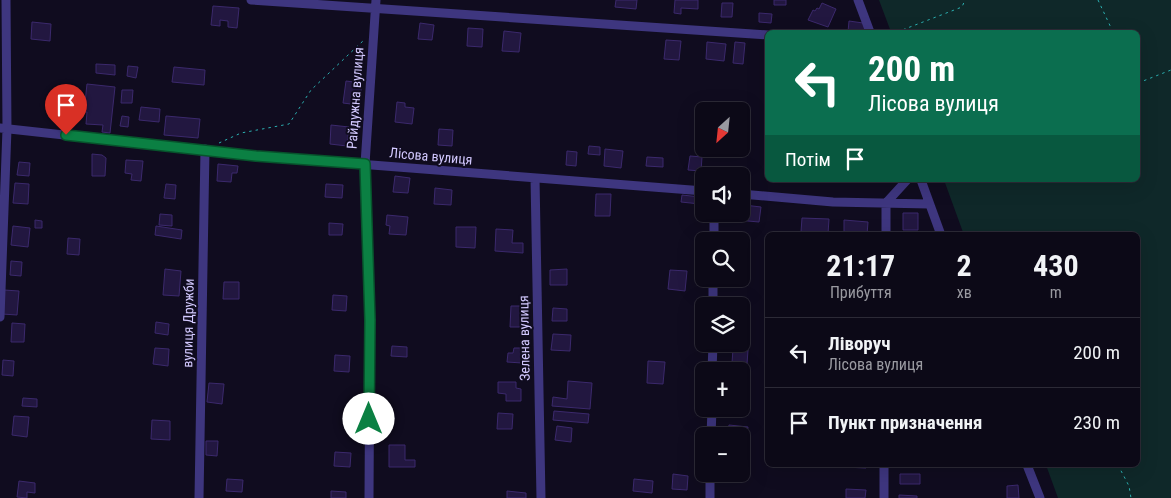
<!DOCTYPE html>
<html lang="uk">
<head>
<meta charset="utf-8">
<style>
	:root { --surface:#0c0917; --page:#1a1724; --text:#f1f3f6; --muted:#9a9aa1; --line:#2c2a36 }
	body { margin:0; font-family:"Roboto Condensed",sans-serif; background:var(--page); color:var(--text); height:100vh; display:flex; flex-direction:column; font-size:19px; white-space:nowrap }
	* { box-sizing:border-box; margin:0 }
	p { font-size:16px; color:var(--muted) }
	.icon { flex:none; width:28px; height:28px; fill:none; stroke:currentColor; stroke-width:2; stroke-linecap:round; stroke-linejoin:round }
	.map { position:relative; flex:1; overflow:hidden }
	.side { position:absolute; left:765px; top:232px; width:375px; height:235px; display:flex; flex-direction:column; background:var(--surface); border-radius:8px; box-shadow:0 5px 20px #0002,0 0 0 1px var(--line) }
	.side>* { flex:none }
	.hud { position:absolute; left:765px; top:30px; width:375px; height:152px; border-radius:8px; box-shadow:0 5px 20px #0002,0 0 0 1px var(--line); background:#0b6e4f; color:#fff; overflow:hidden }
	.needle { width:32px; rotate:207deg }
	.controls { position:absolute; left:695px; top:102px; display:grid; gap:10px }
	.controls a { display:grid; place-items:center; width:55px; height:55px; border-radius:8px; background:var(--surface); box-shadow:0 5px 20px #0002,0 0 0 1px var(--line); font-size:25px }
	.pin { position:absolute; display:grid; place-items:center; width:42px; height:42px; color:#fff; margin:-51px -21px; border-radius:50% 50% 50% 0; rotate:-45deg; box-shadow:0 0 5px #0007 }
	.pin .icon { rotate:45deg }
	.me { position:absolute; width:55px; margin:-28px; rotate:0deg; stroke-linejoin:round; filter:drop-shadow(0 0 4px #0008) }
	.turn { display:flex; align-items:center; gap:18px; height:105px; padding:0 20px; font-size:22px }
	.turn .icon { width:65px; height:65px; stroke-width:2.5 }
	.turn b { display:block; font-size:35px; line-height:42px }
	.then { display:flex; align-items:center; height:48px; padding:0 20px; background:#0003; gap:10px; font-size:19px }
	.eta { display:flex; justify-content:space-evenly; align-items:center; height:85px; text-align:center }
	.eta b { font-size:30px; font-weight:700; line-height:35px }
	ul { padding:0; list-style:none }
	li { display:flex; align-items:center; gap:15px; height:70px; padding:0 20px; border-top:1px solid var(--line) }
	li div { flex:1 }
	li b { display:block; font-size:19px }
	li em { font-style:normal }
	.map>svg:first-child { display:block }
</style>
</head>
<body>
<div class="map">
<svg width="1171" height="498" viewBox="0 0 1171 498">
	<rect width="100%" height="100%" fill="#100c1f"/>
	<path fill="#0f2829" d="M879,0H1171V498H1058L1046,465H1138V235H964L944,180H1138V32H891Z"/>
	<path fill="#221740" stroke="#3b296c" d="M616,0H637L636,9L615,7Z
		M675,0H698V9L681,8V14L674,13Z
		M774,0H786V5H774Z
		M722,3H733L732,17H721Z
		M822,3L836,9L828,27L808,20L813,10L815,11L817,8L819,9Z
		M213,6L239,8L237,28L228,27V21L220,20V26L211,25Z
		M759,13L772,14L771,23L759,22Z
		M849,21L863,23L865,29L863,32H848Z
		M32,22L51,24L50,41L31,39Z
		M420,23L434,25L432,40L418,39Z
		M468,28L483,29L482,47L467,46Z
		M504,31L521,33L519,52L502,51Z
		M666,40L681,41L679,60L664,59Z
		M707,42L726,44L724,61L706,59Z
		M735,42L745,43L743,64L733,63Z
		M96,64L115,65V75L96,73Z
		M128,66L138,67L136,78L127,76Z
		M174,67L205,70L204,85L172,82Z
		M346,81L362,83L359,105L343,103Z
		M87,84L115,87L110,133L102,132L103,125L86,124L87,112H84Z
		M122,90H133L132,103H121Z
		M397,102L405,103V107L414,108L412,124L395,122Z
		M141,107L160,109L159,122L139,120Z
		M122,116L129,117L128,127L120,126Z
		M166,116L200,119L198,138L164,135Z
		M331,125L349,127L347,146L330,144Z
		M439,129L453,130L452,146L438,145Z
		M589,146L600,147V155L588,154Z
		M605,149L623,151L621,168L604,166Z
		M567,151L577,152L576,166L566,165Z
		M92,154L102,155L106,158L105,176H92Z
		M690,156L702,157L701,171L688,170Z
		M647,157L663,158V167L646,166Z
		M126,160L143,161L141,181L131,180L132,174L125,173Z
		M19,162L30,163L29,176L17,175Z
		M218,164L238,166L237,173H232L231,182L217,181Z
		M395,176L410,178L408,193L393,192Z
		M15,183L29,184L28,204L13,203Z
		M166,184L176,185L175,199L164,198Z
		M326,184L343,185L342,198L325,197Z
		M435,188L452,190L451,205L434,204Z
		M596,194H611L610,216H595Z
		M682,195L700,197V204L681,202Z
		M744,205L761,207L759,222L737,220L738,214L743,213Z
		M903,213H918V230H903Z
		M160,214L172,215V226L159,225Z
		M387,215L408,217L406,235L389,234L390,226L386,225Z
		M802,218L829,219L828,234L801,232Z
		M35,220L42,221V228H35Z
		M844,220L868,222L867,235H844Z
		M329,223L343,224L342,235H329Z
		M13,226L30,228L28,247L11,245Z
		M156,226L182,230L181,239L155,235Z
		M456,227H476L475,248L456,247Z
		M496,229L513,230L512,243H523V253L495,251Z
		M738,234L748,235L746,250L741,249V241H729V238L738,239Z
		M68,238L80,239L79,255L67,254Z
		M11,261L22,262L21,276L10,275Z
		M165,269L181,271L179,296L163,295Z
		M567,269V285H550V270Z
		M670,270L687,271L685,291L668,289Z
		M224,282H239V299H223Z
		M4,290L19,291L17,315L2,314Z
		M333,295L347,296L346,311L332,310Z
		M511,306H526L525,327H510Z
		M553,308L567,309V321H552Z
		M156,322L169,324L168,335L155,333Z
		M12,323L25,324L24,342H11Z
		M553,334L571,335L570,351L551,350Z
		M392,346L407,347V357L391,356Z
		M155,348L169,349L168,366L153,364Z
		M514,348H523L522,363L507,362L508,353H513Z
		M733,349L748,350L747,364L732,363Z
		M335,355L350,356L349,372L334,371Z
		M3,360L14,361L13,376L2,375Z
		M648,361L665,362L663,384L647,383Z
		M568,381L592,383L590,409L552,406L553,397L567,399Z
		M498,382H516V388L521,389V401H506V394L498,393Z
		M209,383L224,384L222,404L207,402Z
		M23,398L37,399V407L22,406Z
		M554,411L589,414L588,423L553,420Z
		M498,413L513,414L512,429H497Z
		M14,416L29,417L27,437L12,435Z
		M152,420L170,421V440L151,439Z
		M729,425L748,427L746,440H741V436H727Z
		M557,426L572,428L571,442L555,440Z
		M206,441H218L217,456L206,455Z
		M389,445H405V460H415V467H389Z
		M335,452L351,453L350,467L334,466Z
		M844,465H866V468L844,467Z
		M673,474L688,476L687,490L672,489Z
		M900,474H920V484H900Z
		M227,479L243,480L242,492L226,491Z
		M634,479L653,481L652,493L633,491Z
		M19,481L35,483V493L27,492V498L17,497Z
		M1018,485L1019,498H1007V486Z
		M846,489L866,490L865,498H846Z
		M331,491L346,492V498H331Z
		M507,491L526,493V498H507Z
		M899,495L917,496V498H899Z"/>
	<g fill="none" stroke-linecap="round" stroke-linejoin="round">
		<path stroke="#2bb0b1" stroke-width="1" stroke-dasharray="2.5 4" stroke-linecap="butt" d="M1098,0L1113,32
			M897,32L962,7L965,0
			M1138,83L1171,70
			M219,143L241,133L289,124L311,90L364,40
			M1118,465L1129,486L1131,498"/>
		<path stroke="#3e367f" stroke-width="9" d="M251,0L768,35
			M858,0L870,32
			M0,128L256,156L704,191
			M535,178L541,498
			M921,180L941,235
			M741,194L833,202L929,204
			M886,235V203L907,180
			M714,241V214
			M713,306V279
			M0,317L7,129L6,0
			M712,371L713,344
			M711,436L712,409
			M1027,465L1040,498
			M199,498L205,149
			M369,498L370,320L365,164L376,0
			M710,498V474
			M884,498V465"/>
	</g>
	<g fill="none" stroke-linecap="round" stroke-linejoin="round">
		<defs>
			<path id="route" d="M66,135L256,156L365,164L370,320L369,419"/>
		</defs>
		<use href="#route" stroke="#07532c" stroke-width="12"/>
		<use href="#route" stroke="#0b8043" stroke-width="9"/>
	</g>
	<g text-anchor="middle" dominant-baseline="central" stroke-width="4" stroke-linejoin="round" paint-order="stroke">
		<g font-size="14" fill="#d3c9ff" stroke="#100c1f">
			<text transform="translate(355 98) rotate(-86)">Райдужна вулиця</text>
			<text transform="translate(431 156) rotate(5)">Лісова вулиця</text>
			<text transform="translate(188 323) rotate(-89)">вулиця Дружби</text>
			<text transform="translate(524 338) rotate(-91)">Зелена вулиця</text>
		</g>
	</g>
</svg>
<div class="controls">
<a><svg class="needle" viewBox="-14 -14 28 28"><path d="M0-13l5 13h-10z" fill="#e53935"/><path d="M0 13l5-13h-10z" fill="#9a9aa1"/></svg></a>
<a><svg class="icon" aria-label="sound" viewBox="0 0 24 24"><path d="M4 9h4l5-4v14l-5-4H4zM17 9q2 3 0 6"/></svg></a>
<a><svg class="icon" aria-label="search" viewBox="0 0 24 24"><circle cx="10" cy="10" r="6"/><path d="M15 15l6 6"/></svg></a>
<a><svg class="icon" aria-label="layers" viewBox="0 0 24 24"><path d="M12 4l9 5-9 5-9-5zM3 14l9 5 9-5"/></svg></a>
<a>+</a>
<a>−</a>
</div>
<div class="pin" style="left:66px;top:135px;background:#d93025"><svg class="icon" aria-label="arrive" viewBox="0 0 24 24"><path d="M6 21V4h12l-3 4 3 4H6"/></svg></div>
<svg class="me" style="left:369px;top:419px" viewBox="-20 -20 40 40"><circle r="19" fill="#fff"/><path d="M0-13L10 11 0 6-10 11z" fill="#0b8043"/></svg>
<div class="hud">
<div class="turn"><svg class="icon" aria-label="left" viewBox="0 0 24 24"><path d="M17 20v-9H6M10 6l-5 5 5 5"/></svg><div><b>200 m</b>Лісова вулиця</div></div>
<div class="then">Потім<svg class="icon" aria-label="arrive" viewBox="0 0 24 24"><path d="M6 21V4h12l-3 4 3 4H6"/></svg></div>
</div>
<section class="side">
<div class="eta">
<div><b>21:17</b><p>Прибуття</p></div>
<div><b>2</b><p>хв</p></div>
<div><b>430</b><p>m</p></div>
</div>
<ul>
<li><svg class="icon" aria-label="left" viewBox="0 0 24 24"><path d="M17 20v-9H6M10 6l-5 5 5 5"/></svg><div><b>Ліворуч</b><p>Лісова вулиця</p></div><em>200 m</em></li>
<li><svg class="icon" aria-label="arrive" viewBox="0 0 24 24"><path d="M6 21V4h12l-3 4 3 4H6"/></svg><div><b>Пункт призначення</b></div><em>230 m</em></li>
</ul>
</section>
</div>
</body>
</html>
